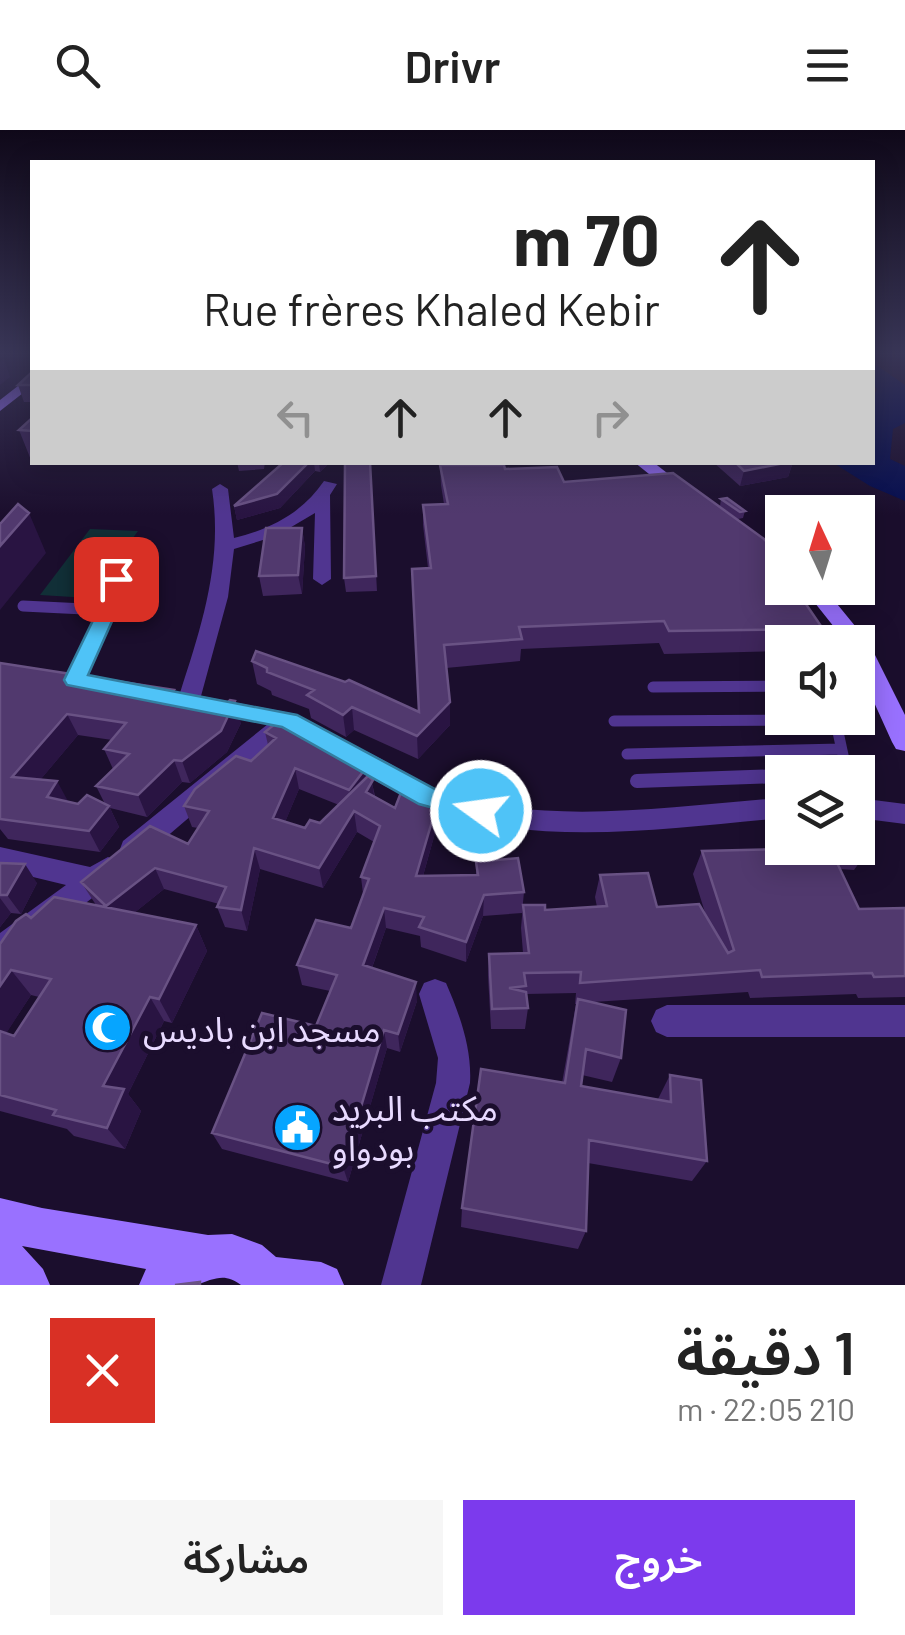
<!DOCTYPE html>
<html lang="ar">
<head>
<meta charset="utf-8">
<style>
	:root { --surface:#fff; --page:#f6f6f6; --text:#222; --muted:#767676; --accent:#7c3aed }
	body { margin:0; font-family:Barlow,"Noto Sans Arabic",sans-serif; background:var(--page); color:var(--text); direction:rtl; height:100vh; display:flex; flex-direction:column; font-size:38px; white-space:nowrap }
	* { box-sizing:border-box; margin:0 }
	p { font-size:32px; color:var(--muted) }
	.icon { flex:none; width:55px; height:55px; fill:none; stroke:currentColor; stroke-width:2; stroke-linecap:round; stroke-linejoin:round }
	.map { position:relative; height:1155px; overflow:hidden; direction:ltr }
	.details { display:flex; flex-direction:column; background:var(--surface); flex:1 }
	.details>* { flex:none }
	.top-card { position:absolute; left:30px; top:30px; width:845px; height:305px; border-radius:0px; box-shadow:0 5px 25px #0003; direction:rtl; background:#fff; color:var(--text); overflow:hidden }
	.needle { width:65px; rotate:356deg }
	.tools { position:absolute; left:765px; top:365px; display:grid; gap:20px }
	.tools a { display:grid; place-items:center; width:110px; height:110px; border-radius:0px; background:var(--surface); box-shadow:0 5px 25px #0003; font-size:50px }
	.pin { position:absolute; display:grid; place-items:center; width:85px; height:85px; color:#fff; margin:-42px; border-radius:20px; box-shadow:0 5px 15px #0006 }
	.me { position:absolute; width:110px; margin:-55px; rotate:284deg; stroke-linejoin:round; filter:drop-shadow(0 0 8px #0008) }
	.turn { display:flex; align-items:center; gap:35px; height:210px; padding:0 50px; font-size:45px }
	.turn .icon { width:130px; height:130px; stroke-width:2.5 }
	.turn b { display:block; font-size:70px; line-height:85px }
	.lanes { display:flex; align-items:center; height:95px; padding:0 50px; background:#0003; justify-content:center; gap:50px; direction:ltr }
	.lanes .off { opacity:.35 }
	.round { display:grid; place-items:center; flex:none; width:105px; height:105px; border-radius:0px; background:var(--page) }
	.headline { display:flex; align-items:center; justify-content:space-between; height:170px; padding:0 50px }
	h1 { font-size:60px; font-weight:600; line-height:75px }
	.primary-button { display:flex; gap:20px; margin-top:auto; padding:20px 50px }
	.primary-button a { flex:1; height:115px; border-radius:0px; background:var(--accent); color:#fff; font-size:40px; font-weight:600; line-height:115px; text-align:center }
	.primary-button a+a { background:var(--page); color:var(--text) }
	header { display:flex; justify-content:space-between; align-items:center; height:130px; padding:0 50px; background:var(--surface); font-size:45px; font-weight:600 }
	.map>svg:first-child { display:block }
</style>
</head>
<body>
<header><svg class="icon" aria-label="menu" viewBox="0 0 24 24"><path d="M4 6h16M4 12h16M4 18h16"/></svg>Drivr<svg class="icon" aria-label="search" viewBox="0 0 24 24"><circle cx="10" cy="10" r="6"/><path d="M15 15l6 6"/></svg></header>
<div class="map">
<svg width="905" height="1155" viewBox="0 0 905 1155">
	<rect width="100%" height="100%" fill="#1b0e2d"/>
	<path fill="#112f37" d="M90,399L138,401L89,468L40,465Z"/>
	<path fill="#050d4f" d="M873,233L905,255V293L893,299L890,329L905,336V371L870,356L835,334L872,332L873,268L877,259L873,254Z"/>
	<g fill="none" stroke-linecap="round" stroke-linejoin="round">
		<path stroke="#503590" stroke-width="9" d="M110,464L123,418"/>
		<path stroke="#503590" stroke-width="11" d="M23,476L105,480L74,550
			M105,480L110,462
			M653,557L782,556
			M835,588L846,639
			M614,591L836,590
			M627,624L841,619"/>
		<path stroke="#503590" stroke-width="14" d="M846,636L847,642
			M637,651L782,646"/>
		<path fill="#503590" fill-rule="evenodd" d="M324,351L337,354L330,365L331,449L322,455L313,449L315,383L276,406L234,419L228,467L201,566L296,584L321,602L309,610L290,601L143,727L133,730L123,727L120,719L123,711L268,594L151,572L140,565L151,558L180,563C202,495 223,431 212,359L220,354L228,359L234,408C271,399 302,383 324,351Z
			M345,613C386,626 420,657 462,668C564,695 679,675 782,668V688C682,697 559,715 461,688C415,675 377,652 337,628L333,622L337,616Z
			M858,668L905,674V694L858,688Z
			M0,717L90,737L108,727L118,731L122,739L105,758L11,831L0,835V803L66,755L0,739Z
			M435,849L446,853C460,885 472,919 470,953L421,1155H381L436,953L438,928L419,864L424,853Z
			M667,875H905V907H667L656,902L651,891L656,880Z"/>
		<path fill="#9971ff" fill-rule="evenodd" d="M32,245V256L0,281V270Z
			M634,332H653L694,364L679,368Z
			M803,458H824L869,513L905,585V621L896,619L892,612L858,537V512H846Z
			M0,1068L42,1078L208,1105L232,1104L262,1115L276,1127L321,1132L337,1139L344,1155H241C225,1142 213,1149 196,1155C181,1155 156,1155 139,1155L146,1139L22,1116L43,1139L50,1155H0Z"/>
	</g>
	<path fill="#3f265c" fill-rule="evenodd" d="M32,242V272H24L18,255Z
		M32,288V330H31L19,300Z
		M237,332H265L264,339L239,341Z
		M284,332H330L320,342L315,341L280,378L237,390L234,376Z
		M370,332L377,461L346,462L344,448Z
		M713,332H793L788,347L740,356Z
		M440,335L505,339L564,352L782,458H802L800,464L823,499L817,512H782V521L664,524L659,513L521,519L520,531L446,538L450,572V595L418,629L354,600L346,607L311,588L309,579L272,565L271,561L257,554L252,531L419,581L428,438L423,395V375L444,374L441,355Z
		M721,369L745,381L743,388L738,389L720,376Z
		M302,398L305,417L302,464L263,466L259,446Z
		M0,533L179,575L241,593L227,622L190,653L182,652L147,687L110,678L119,697L100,722L8,709L0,699ZM78,605L112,610L104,619L113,639L96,656L105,674H78L68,672L40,650Z
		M265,602L371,649L375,666L395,678L440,685L423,746L476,745V732L524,762L522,783L483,786L466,832L421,817L420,806L386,798L372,838L417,871L400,922L387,918L348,1052L222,1019L212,1003L316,896L330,861L302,855L297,835L351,798L363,764L361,747L374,712L357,702L323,758L260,739L247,801L225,797L217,777L219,774L164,759L134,783L196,795L207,821L172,893L164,891L128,964L141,981L125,1019L74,1006L67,999L0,981V814L31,788L96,775L81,752L188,714L198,698L192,697L184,676L251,631L268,615ZM299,659L339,675L320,693L305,698L285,692ZM31,865L39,867L14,906L6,903Z
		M832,718H855L859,733L854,740L840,739L859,779L905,778V867L858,868L856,864L750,868L748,862L593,872L621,928L612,952L582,945L581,956L658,969L670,945L707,1031L692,1051L588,1033L586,1101L578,1119L461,1097L462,1078L562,953L576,874H575L576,863L526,864L528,878L525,899H491L488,846L489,824L523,823L521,798L523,775L545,780L597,777L595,767L600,745L657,777L707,789L693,744L702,721L831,719Z
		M0,733L37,753L21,784L11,783L0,797Z"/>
	<path fill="#291442" d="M4,229L10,247L0,255V232Z
		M309,332H314L315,341L280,378L237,390L234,376Z
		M319,332H330L320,342Z
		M793,332L788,347L740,356L744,341Z
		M29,383L46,423L0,480V416Z
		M302,398L305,417L302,464L298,445Z
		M174,560L181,581L164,574Z
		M235,571L241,593L227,622L190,653L182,631Z
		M450,572V595L418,629L417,606Z
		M352,577L354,600L346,607L343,585Z
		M67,584L78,605L25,668L12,647Z
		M174,630L182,652L147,687L138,665Z
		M369,634L375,671L352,681L349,660Z
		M295,638L299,659L278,709L273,688Z
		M57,651L69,673L47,667Z
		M440,664V685L417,767L416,746Z
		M109,676L119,697L100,722L89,701Z
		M354,681L357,702L323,758L319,738Z
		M254,718L260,739L247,801L241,780Z
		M25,734L37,753L21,784L7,765Z
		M155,738L164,759L118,796L106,776Z
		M484,765L483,786L466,832V812Z
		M0,768L11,783L0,797Z
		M384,778L386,798L366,854L363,835Z
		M196,795L207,821L172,893L159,869Z
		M11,840L31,865L0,913V856Z
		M416,852L417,871L400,922L398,904Z
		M150,867L164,891L128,964L141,981L125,1019L107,998L103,956Z
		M384,900L387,918L348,1052L343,1037Z"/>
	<path fill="#51396e" stroke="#695284" stroke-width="2.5" d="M32,242V255H18Z
		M32,288V301L19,300Z
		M284,332H309L277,364L234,376Z
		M370,332L376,446L344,448L345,333Z
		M735,332H789L744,341Z
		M440,335H504L505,339L557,337L564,352L673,343L764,409L782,427V458H795L823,499L669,501L664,491L519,497L522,509L444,515L450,572L417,606L352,577L343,585L307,565L314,560L267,542V538L252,531L256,521L345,552L349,550L419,582L412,439L431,438L423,375L448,374Z
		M727,368L745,381L740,382L721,369Z
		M18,374L29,383L0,416V394Z
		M266,398H302L298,445L259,446Z
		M0,533L174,560L164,574L221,579L230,570L235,571L221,601L182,631L174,630L138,665L96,656L129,624L104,619L126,593L67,584L12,647L57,651L47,667L78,674L87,665L109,676L89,701L0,689Z
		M286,585L369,634L349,660L295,638L273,688L305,698L310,690L320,693L368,646L373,650L366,662L395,678L405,652L440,664L416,746L478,745L476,732L518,728L524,762L484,765L466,812L419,797L424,787L384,778L363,835L416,852L398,904L384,900L343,1037L212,1003L262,883L316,896L337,845L297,835L316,790L351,798L369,749L361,747L380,696L354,681L319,738L254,718L241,780L217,777L226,757L155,738L106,776L81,752L150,696L188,714L209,681L184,676L195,659L236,626L251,631L276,608L265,602Z
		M830,718L859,779L905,778V846L874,847L872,843L762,847L760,840L580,853L581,842L524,843L526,856L509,858L526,862L528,878L492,879L489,824L529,823L523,775H545V780L607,776L600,745L648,743L657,777L699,774L728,823L734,820L702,721Z
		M837,718H855L859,733L841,730Z
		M0,733L25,734L7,765H0Z
		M54,767L196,795L159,869L150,867L103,956L124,959L107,998L53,985L56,980L0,965V901L14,906L51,849L11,840L0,856V814L16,791L26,784L31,788Z
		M578,869L626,880L621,928L586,919L581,956L671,972L670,945L701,950L707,1031L589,1010L586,1101L462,1078L481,939L565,953Z
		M200,1152V1155H175Z"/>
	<linearGradient id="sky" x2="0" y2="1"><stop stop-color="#0f0819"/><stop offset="0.58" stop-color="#393657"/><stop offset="1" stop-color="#393657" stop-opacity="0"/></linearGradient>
	<rect width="905" height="385" fill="url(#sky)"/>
	<path fill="#4fc3f7" stroke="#337fa1" stroke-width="2.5" d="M116,443L125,449L117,480L88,545L297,585L435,659L490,674L494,681L490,688L481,691L419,674L282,597L67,555L64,550L98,480L106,449Z"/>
	<defs>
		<symbol id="mosque-disc" viewBox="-11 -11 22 22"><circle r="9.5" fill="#06a5ff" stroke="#1b0e2d"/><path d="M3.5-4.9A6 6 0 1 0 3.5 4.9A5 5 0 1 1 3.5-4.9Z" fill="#fff"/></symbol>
		<symbol id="civic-disc" viewBox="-11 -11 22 22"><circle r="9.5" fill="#06a5ff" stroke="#1b0e2d"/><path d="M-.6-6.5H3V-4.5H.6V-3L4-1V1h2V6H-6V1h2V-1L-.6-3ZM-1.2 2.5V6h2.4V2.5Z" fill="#fff"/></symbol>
	</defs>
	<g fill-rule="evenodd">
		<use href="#mosque-disc" x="80" y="870" width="55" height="55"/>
		<use href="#civic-disc" x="270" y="970" width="55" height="55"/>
	</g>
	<g text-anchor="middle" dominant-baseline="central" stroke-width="10" stroke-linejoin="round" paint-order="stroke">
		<g font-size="35" fill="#e8daff" stroke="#1b0e2d" text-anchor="start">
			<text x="143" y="898">مسجد ابن باديس</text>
			<text x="332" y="977">مكتب البريد<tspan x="332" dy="40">بودواو</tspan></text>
		</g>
	</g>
</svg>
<div class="tools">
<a><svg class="needle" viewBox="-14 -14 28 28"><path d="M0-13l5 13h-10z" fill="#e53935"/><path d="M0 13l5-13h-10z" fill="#767676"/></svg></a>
<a><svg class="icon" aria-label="sound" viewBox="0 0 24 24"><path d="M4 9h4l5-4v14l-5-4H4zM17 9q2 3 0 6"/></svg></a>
<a><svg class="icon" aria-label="layers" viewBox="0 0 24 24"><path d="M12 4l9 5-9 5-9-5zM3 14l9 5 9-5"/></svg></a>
</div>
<div class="pin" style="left:116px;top:449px;background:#d93025"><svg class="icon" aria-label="arrive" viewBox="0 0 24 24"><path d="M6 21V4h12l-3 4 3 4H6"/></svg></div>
<svg class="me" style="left:481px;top:681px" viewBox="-20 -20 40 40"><circle r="17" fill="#4fc3f7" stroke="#fff" stroke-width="3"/><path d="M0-11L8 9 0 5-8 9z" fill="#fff"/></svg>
<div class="top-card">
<div class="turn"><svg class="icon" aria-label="ahead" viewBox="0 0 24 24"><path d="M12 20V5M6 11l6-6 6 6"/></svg><div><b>70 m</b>Rue frères Khaled Kebir</div></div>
<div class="lanes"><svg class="icon off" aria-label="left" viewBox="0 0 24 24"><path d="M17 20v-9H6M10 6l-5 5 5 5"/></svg><svg class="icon" aria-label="ahead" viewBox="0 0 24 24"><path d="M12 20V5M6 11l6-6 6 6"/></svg><svg class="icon" aria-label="ahead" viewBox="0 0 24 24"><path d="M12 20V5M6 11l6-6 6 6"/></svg><svg class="icon off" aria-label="right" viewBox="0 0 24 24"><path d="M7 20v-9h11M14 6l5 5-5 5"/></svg></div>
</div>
</div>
<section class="details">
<div class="headline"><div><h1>1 دقيقة</h1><p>210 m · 22:05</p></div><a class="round" style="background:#d93025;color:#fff"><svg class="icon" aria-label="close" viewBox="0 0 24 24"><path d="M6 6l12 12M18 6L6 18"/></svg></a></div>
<div class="primary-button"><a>خروج</a><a>مشاركة</a></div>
</section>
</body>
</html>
